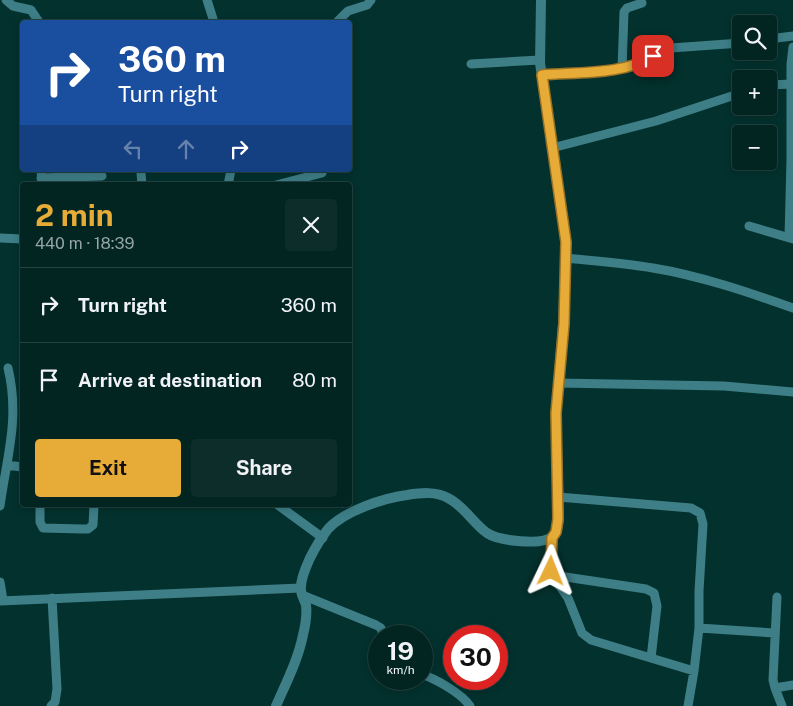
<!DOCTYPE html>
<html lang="en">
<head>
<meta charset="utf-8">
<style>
	:root { --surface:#022522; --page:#0c2d2a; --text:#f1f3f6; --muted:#96a5a5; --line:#234240; --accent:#e7ac37 }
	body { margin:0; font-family:"Public Sans",sans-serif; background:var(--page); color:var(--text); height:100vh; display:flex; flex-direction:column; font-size:19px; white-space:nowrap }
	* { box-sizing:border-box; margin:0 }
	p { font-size:16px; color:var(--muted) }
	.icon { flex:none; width:28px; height:28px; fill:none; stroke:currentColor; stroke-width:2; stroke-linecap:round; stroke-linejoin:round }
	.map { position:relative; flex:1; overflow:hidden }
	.sheet { position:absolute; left:20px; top:182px; width:332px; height:325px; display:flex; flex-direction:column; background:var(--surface); border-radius:5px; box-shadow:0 2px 8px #0003,0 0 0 1px var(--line) }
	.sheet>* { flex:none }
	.hud { position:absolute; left:20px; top:20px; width:332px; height:152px; border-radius:5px; box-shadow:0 2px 8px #0003,0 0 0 1px var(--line); background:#1a4fa0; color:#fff; overflow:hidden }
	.buttons { position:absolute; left:732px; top:15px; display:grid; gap:10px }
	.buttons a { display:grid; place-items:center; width:45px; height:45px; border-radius:5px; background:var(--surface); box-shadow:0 2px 8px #0003,0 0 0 1px var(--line); font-size:25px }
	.speed { position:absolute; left:368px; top:625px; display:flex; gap:10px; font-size:25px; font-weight:700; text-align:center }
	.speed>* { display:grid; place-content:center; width:65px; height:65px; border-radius:50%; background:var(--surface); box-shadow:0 2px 8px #0003,0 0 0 1px var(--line); line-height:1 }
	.speed small { font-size:12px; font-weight:400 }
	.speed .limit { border:8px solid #d22; background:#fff; color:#111 }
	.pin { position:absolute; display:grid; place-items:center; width:42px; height:42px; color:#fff; margin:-21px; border-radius:10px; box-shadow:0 2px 8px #0006 }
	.me { position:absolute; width:55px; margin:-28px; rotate:2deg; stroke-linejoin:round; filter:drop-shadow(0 0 4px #0008) }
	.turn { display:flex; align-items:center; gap:18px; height:105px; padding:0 15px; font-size:22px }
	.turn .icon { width:65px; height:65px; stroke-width:2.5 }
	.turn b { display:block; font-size:35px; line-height:42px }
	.lanes { display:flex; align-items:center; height:48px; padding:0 15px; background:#0003; justify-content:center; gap:25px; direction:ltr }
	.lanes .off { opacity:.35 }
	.round { display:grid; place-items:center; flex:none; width:52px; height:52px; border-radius:5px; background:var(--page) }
	.summary { display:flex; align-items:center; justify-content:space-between; height:85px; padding:0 15px }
	h1 { font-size:30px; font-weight:700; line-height:38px; color:var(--accent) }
	.action { display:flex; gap:10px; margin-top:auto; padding:10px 15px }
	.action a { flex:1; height:58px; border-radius:5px; background:var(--accent); color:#111; font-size:20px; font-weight:700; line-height:58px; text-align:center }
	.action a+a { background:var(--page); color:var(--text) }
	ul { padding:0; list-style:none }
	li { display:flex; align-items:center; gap:15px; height:75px; padding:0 15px; border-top:1px solid var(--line) }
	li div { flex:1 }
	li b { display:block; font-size:19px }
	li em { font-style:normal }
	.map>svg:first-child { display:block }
</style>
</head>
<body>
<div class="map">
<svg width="793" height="706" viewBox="0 0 793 706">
	<rect width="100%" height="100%" fill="#03312d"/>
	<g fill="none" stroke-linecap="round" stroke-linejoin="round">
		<path stroke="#3e7e87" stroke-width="9" d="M6,0L13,6L31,10L39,22
			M207,0L214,22
			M337,22L348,11L367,5L371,0
			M769,39L793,36
			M793,47L791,64V160L793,161
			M471,64L540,60
			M622,69L624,12L627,8L642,3
			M542,75C570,73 611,73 636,65C649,61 658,52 671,48L741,43
			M769,85L792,84
			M552,148L656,121L741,93
			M41,170L42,185
			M141,173L142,185
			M41,178L102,176
			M228,185L231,170
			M276,185L322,173
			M749,226L793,239
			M789,237L791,160
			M0,238L22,239
			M566,258C595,261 625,263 653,268C701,276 748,292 793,308
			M558,383L724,386L793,392
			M7,465L22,467
			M558,497L691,508L700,513L703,524L699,591V628L694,671L688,706
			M40,505V522L43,528L82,529H88L93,525L94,505
			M278,505L323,538
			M0,506C7,456 20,418 8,368
			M552,538L550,568L552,575L568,598L582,633L591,640L694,671
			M552,575L646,589L654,593L657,606L651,658
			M0,582L3,600
			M302,595L376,625L381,628L383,636
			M777,597L773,680L775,688L782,706
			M0,601L300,588
			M699,628L775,633
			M421,674C436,679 461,693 470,706
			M775,688L793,685
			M51,706L55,702L57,689L52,598"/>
		<path stroke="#3e7e87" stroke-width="10" d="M276,706C286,683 298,660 303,635C305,627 307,613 306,605C304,599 300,593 301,587C301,577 306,567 310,558C315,548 321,538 328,529C344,511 384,498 407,495C420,493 436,491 448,498C464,506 473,523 487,533C499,541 543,546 553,536C558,532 558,525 559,519L556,413L563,324L566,242L540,63L541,0"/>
	</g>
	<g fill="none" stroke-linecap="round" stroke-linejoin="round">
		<defs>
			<path id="route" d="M551,571L552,538L556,532L558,519L556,413L564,324L566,242L542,75C576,72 625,75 653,56"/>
		</defs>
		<use href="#route" stroke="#967024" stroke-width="12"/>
		<use href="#route" stroke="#e7ac37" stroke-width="9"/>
	</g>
</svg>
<div class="buttons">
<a><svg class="icon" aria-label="search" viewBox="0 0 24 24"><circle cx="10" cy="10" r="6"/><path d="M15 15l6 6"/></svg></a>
<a>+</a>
<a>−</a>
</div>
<div class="speed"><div>19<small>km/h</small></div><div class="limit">30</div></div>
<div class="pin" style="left:653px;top:56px;background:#d93025"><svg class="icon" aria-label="arrive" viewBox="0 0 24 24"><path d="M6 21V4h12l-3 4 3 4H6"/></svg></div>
<svg class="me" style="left:551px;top:571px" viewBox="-20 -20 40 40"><path d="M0-17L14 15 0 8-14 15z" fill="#e7ac37" stroke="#fff" stroke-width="4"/></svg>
<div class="hud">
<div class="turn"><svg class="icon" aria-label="right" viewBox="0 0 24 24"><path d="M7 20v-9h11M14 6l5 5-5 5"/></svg><div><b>360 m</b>Turn right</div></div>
<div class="lanes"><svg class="icon off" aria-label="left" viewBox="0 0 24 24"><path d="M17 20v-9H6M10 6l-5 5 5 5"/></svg><svg class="icon off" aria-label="ahead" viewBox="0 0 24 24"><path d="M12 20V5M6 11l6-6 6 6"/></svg><svg class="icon" aria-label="right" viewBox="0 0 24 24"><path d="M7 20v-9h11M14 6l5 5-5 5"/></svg></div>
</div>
<section class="sheet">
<div class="summary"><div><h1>2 min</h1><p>440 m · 18:39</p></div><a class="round"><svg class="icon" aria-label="close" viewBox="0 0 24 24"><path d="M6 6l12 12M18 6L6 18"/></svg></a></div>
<ul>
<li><svg class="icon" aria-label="right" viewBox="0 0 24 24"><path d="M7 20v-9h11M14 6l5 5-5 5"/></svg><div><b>Turn right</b></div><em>360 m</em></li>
<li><svg class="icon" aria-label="arrive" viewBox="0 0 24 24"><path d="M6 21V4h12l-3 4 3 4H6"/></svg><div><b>Arrive at destination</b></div><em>80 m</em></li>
</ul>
<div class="action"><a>Exit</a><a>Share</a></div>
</section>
</div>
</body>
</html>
